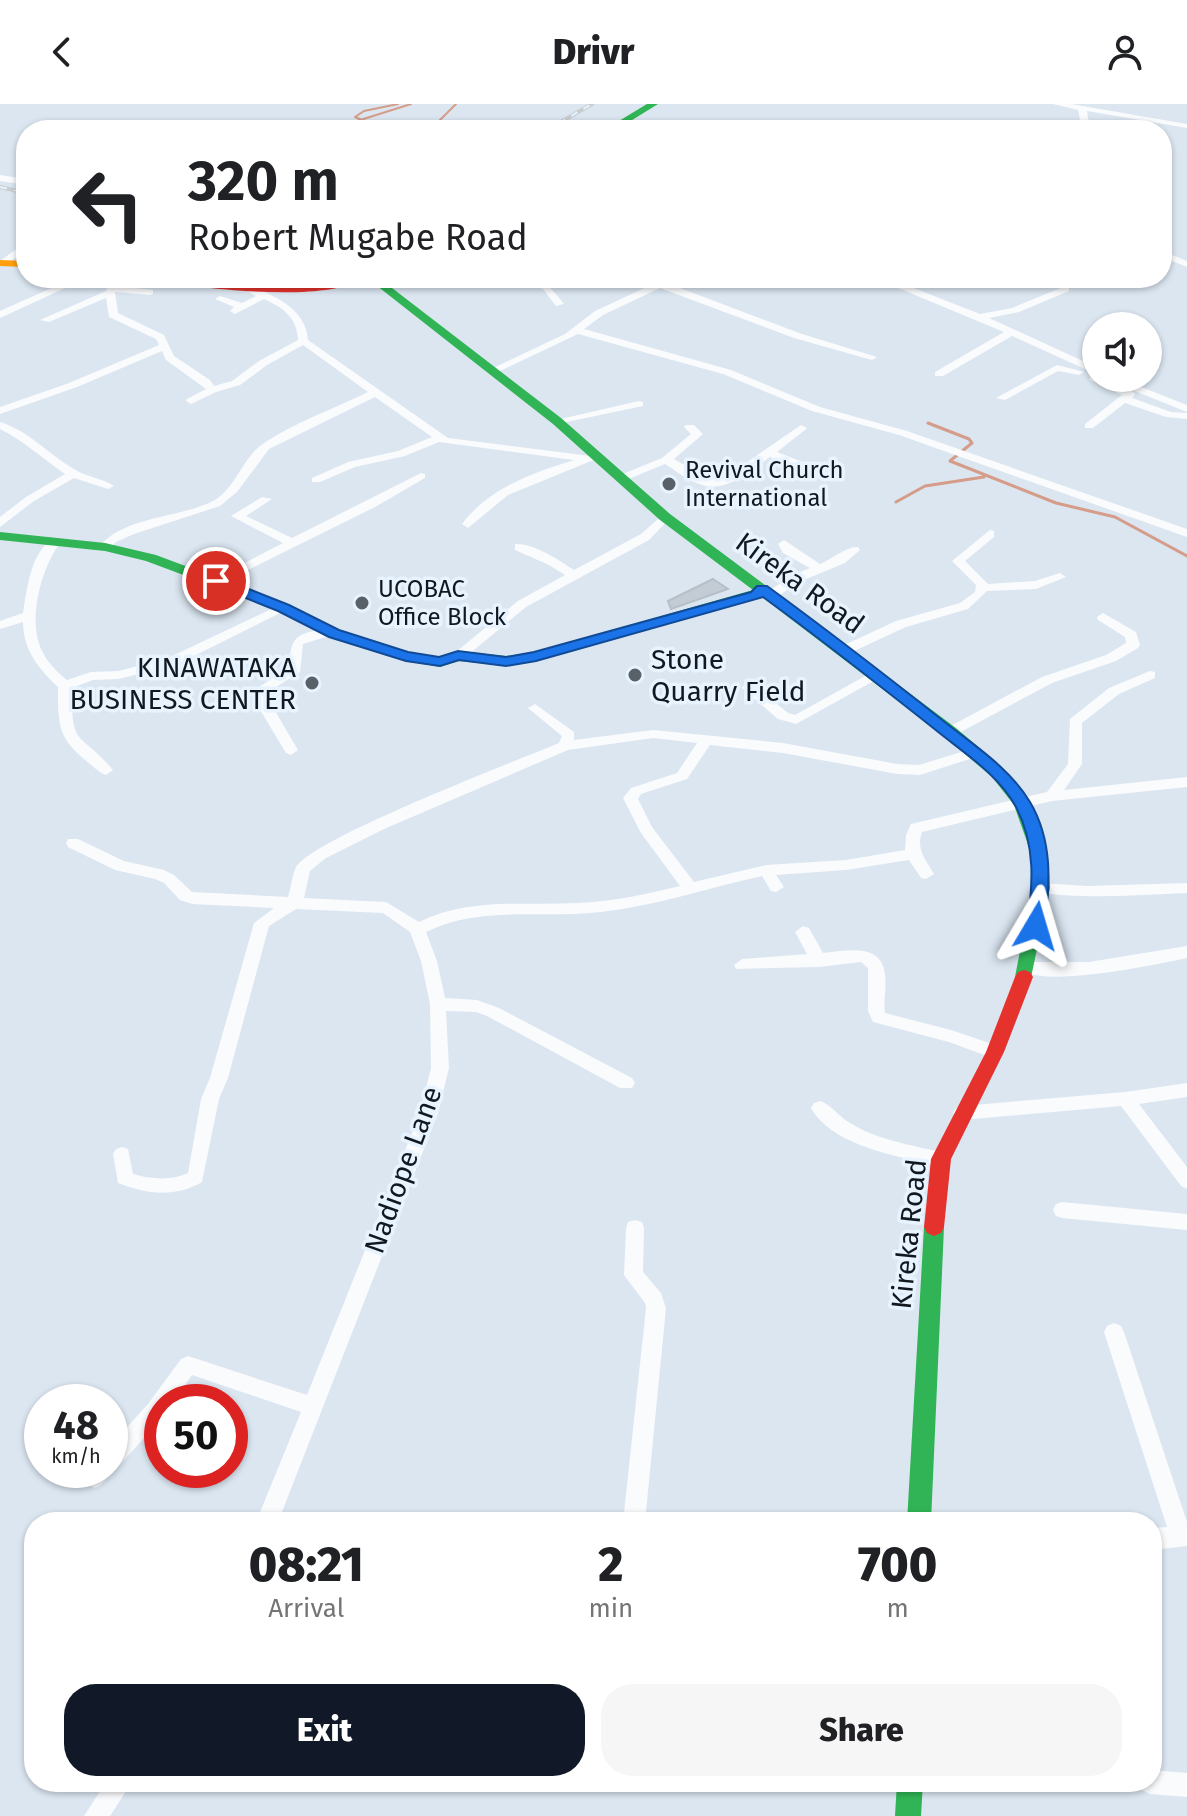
<!DOCTYPE html>
<html lang="en">
<head>
<meta charset="utf-8">
<style>
	:root { --surface:#fff; --page:#f6f6f6; --text:#202124; --muted:#757577; --accent:#111827 }
	body { margin:0; font-family:"Fira Sans",sans-serif; background:var(--page); color:var(--text); height:100vh; display:flex; flex-direction:column; font-size:30px; white-space:nowrap }
	* { box-sizing:border-box; margin:0 }
	p { font-size:26px; color:var(--muted) }
	.icon { flex:none; width:44px; height:44px; fill:none; stroke:currentColor; stroke-width:2; stroke-linecap:round; stroke-linejoin:round }
	.map { position:relative; flex:1; overflow:hidden }
	.panel { position:absolute; left:24px; top:1408px; width:1138px; height:280px; display:flex; flex-direction:column; background:var(--surface); border-radius:32px; box-shadow:0 2px 6px #0004 }
	.panel>* { flex:none }
	.banner { position:absolute; left:16px; top:16px; width:1156px; height:168px; border-radius:32px; box-shadow:0 2px 6px #0004; background:#fff; color:var(--text); overflow:hidden }
	.fabs { position:absolute; left:1082px; top:208px; display:grid; gap:16px }
	.fabs a { display:grid; place-items:center; width:80px; height:80px; border-radius:50%; background:var(--surface); box-shadow:0 2px 6px #0004; font-size:40px }
	.speed { position:absolute; left:24px; top:1280px; display:flex; gap:16px; font-size:40px; font-weight:700; text-align:center }
	.speed>* { display:grid; place-content:center; width:104px; height:104px; border-radius:50%; background:var(--surface); box-shadow:0 2px 6px #0004; line-height:1 }
	.speed small { font-size:20px; font-weight:400 }
	.speed .limit { border:12px solid #d22; background:#fff; color:#111 }
	.pin { position:absolute; display:grid; place-items:center; width:68px; height:68px; color:#fff; margin:-34px; border:4px solid #fff; border-radius:50%; box-shadow:0 2px 8px #0007 }
	.me { position:absolute; width:88px; margin:-44px; rotate:7deg; stroke-linejoin:round; filter:drop-shadow(0 0 6px #0008) }
	.turn { display:flex; align-items:center; gap:28px; height:168px; padding:0 40px; font-size:36px }
	.turn .icon { width:104px; height:104px; stroke-width:2.5 }
	.turn b { display:block; font-size:56px; line-height:68px }
	.eta { display:flex; justify-content:space-evenly; align-items:center; height:136px; text-align:center }
	.eta b { font-size:48px; font-weight:800; line-height:56px }
	.primary-button { display:flex; gap:16px; margin-top:auto; padding:16px 40px }
	.primary-button a { flex:1; height:92px; border-radius:32px; background:var(--accent); color:#fff; font-size:32px; font-weight:800; line-height:92px; text-align:center }
	.primary-button a+a { background:var(--page); color:var(--text) }
	header { display:flex; justify-content:space-between; align-items:center; height:104px; padding:0 40px; background:var(--surface); font-size:36px; font-weight:800 }
	.map>svg:first-child { display:block }
</style>
</head>
<body>
<header><svg class="icon" aria-label="back" viewBox="0 0 24 24"><path d="M15 5l-7 7 7 7"/></svg>Drivr<svg class="icon" aria-label="person" viewBox="0 0 24 24"><circle cx="12" cy="8" r="4"/><path d="M4 21q1-7 8-7t8 7"/></svg></header>
<div class="map">
<svg width="1187" height="1712" viewBox="0 0 1187 1712">
	<rect width="100%" height="100%" fill="#dbe6f1"/>
	<g fill="none" stroke-linecap="round" stroke-linejoin="round">
		<path stroke="#d59c89" stroke-width="2" d="M362,16L355,13L364,7L398,0
			M364,26L354,18L411,0
			M430,26L456,0
			M175,175L193,177"/>
		<path stroke="#d59c89" stroke-width="3" d="M928,319L969,335L972,339L950,357L1056,399L1115,413L1187,452
			M896,398L925,382L984,373"/>
	</g>
	<path fill="#c3ccd4" stroke="#b6bfc7" stroke-width="2" d="M713,475L728,485L671,505L668,497Z"/>
	<g fill="none" stroke-linecap="round" stroke-linejoin="round">
		<path fill="#fafbfd" fill-rule="evenodd" d="M1053,0H1071L1187,20V24L1087,7L1090,26H1082L1078,6Z
			M0,71L26,75V81L0,77Z
			M26,138V146L6,161H0V157Z
			M1162,147L1187,157V163L1162,153Z
			M74,174H87L0,214V207Z
			M111,174H121L118,182L153,186V190L150,191L115,188L118,209L164,231L174,252L210,276L214,282L232,277L259,257L298,236C297,213 283,204 264,195L235,210L230,207L234,203L215,195L220,192L242,199L256,192L242,184L247,181C274,191 306,204 308,236L448,334L590,352L596,355L508,391L468,424L462,420C489,384 532,369 574,356L439,338L405,352L355,363L320,378H312V374L348,358L398,347L432,333L375,293L269,345L237,388L220,402L134,430L116,438L109,446H101L99,443C122,413 178,414 211,398C236,386 242,353 264,339C294,319 335,304 368,288L303,241L267,261L240,281L216,288L191,300L186,297L187,295L206,285L166,256L162,247L77,283L0,310V303L69,279L159,241L156,235L109,213L106,194L49,218L40,216L106,187Z
			M522,174C543,174 552,184 564,200L556,202L543,185Z
			M637,174L664,178L802,230L877,253L872,256L794,234L660,184L603,211L584,225L731,266L820,303L907,327L1187,425V433L899,331L812,307L723,270L578,230L496,269L487,267L565,230L595,207L651,181Z
			M874,174H888L980,210L1012,204L1063,183H1069V187L1019,208L989,214L1096,263V270L1012,232L943,272H935V268L1004,228Z
			M1057,261L1084,268L1079,271L1058,267L1005,296L996,294Z
			M1094,271L1096,274H1103L1134,288L1135,290L1132,294L1171,308L1187,309V315L1166,313L1125,299L1093,324H1085V320L1122,291L1090,276V272Z
			M1121,275L1187,301V308L1117,280L1116,278Z
			M639,297L643,298V302L557,320L552,317Z
			M0,318C29,327 48,350 74,365C86,373 102,374 114,382L108,385L74,374L34,397L0,423V413L26,393L65,370C43,355 24,337 0,325Z
			M686,321H694L703,330L674,355L710,376L740,363L801,321L807,324L805,326L777,348L813,362L807,365L770,353C753,365 728,387 706,382C691,379 678,368 665,360L626,376H618V372L662,354L691,330L684,323Z
			M421,369L425,370V374L375,403L220,480H212L210,477L283,439L231,412L262,393L272,395L246,412L292,434Z
			M665,409L671,413L649,436L526,503L463,555H453L451,552L518,497L565,471L549,461L515,446V440C534,439 559,456 574,466L641,430Z
			M990,426L994,427V433L965,457L988,480L1035,477L1060,469L1066,473L1036,485L987,487L968,505L906,523L850,549H840V543L896,517L960,499L975,488L976,481L952,457Z
			M55,434L61,438C41,463 27,517 42,547C48,559 57,568 67,576L91,568L119,567L168,554L280,501L284,500L290,504L178,560L119,575L93,576L72,584C71,647 80,626 113,666L106,671L101,669C63,638 57,634 58,583C39,565 23,546 23,518L0,525V517L23,509C27,485 31,445 55,434Z
			M784,436L820,460C832,455 847,442 858,443L860,446L845,459L799,478L774,495H766V489L791,472L810,464L783,449L778,440Z
			M1103,509L1136,528L1140,541L1138,544L1116,557L1052,579L955,631H945L943,628L945,625L1042,573L1106,551L1126,539L1125,533L1098,516L1097,513Z
			M330,523L336,527L335,530L303,540L300,568L265,590L298,646L291,651L286,649L250,589L289,563C291,528 298,531 330,523Z
			M876,566L881,567V573L796,620L778,615L742,584L744,581H754L788,609L795,611Z
			M1150,567L1155,568V574L1119,590L1082,619V660L1064,686L1187,673V683L1052,697L922,728C916,745 925,755 934,770L926,775L921,774L909,756L846,766L776,771L784,783L776,788L771,787L762,772C708,784 655,802 601,808C541,815 482,801 426,828L437,857L445,894L477,896L499,904L632,974L635,979L632,984H620L487,912L476,908L446,907L449,964L438,1009L278,1418H256L301,1308L192,1271L173,1298H162V1314L117,1364C108,1368 106,1380 95,1384L88,1381L85,1374L88,1366H110V1342L148,1300L181,1255L188,1252L307,1291L420,1009L431,964L430,900L421,857L410,828L383,809L296,805L269,822L228,974L219,995L202,1078C175,1094 146,1090 118,1079L113,1050L116,1045L122,1043L128,1045L133,1070C150,1075 171,1077 188,1069L201,995L210,974L254,819L274,804L192,800L180,796L164,779L155,775L115,766L68,743L66,739L68,735H78L124,757L164,766L174,771L192,788L288,793C291,784 292,771 296,763C314,734 516,657 559,639L562,632L528,604L535,600L574,628V636L653,626L783,639L897,660L919,661L974,644L979,646L981,649L979,652L920,671L897,670L783,649L710,641L687,675L641,690L638,695L652,723L694,778L766,761L846,756L905,746L906,731L911,720L1047,688L1068,660L1070,615L1109,584ZM653,634L697,639L677,669L631,684L623,694L641,729L680,782C646,790 611,798 577,799C522,802 470,793 419,818L386,798L304,794L310,767L326,754L384,725L568,646Z
			M1041,779L1087,782L1187,779V789C1162,790 1046,798 1033,784Z
			M803,822L809,824L823,849C846,847 882,838 885,871C887,884 883,896 885,909L951,926L1001,943L1003,948L1001,953L995,955L949,938L873,918L868,907V864L861,858L819,863L736,865L734,861L742,855L807,850L795,828Z
			M1187,842V854C1159,860 1037,886 1020,864L1028,858H1089Z
			M1187,979V993L1139,1000L1187,1063V1085L1181,1082L1121,1002L962,1016L956,1014L953,1009L956,1004L962,1002L1125,988Z
			M820,997C832,1001 839,1013 850,1019C877,1036 911,1041 941,1048L947,1050L950,1055L947,1060L941,1062C901,1053 833,1043 811,1004L814,999Z
			M1062,1098L1187,1110V1126L1062,1114L1056,1112L1053,1106L1056,1100Z
			M635,1116L642,1118L644,1124L643,1168L661,1189L666,1204L645,1418H623L646,1204L645,1199L624,1171L626,1124L628,1118Z
			M1114,1219L1121,1222L1124,1228L1187,1418V1442L1152,1446V1424L1167,1423L1104,1228L1107,1222Z
			M1152,1666L1187,1669V1693L1150,1690L1142,1686L1138,1678H1152Z
			M106,1678H132L110,1712H84Z"/>
		<path fill="#30b455" fill-rule="evenodd" d="M647,0H658L616,26H604Z
			M367,174H379L561,314L670,410L956,624L1004,665L1030,699L1048,752L1050,784L1030,878H1018L1015,873L1032,784V752L1014,701L992,673L944,632L762,493L536,557L506,562L459,557L440,563L406,557L329,533L279,507L146,457L105,447L0,436V428L105,439L156,451L289,501L339,527L408,548L439,553L458,547L506,552L535,548L753,486L660,416L553,320Z
			M934,1114L941,1117L944,1123L931,1418H907L924,1123L927,1117Z
			M897,1678H923L921,1712H895Z"/>
		<path fill="#ff9f0a" fill-rule="evenodd" d="M0,156L26,157V163L0,162Z"/>
		<path fill="#e5322d" fill-rule="evenodd" d="M149,174L283,182L365,174C324,200 204,184 154,177Z
			M1024,866L1030,868L1033,873L1004,948L951,1055L944,1123L941,1129L934,1132L927,1129L924,1123L931,1055L986,948L1015,873L1018,868Z"/>
		<defs>
			<path id="rail" d="M547,26L592,0
				M0,83L26,89"/>
		</defs>
		<use href="#rail" stroke="#cacdd0" stroke-width="4"/>
		<use href="#rail" stroke="#e7f3ff" stroke-width="2" stroke-dasharray="7" stroke-linecap="butt"/>
	</g>
	<path fill="#1a73e8" stroke="#114b97" stroke-width="2" d="M216,472L289,501L339,526L408,548L439,553L458,547L506,553L534,548L751,488L757,482H767C826,525 884,570 941,615C972,640 1009,663 1030,698C1053,737 1050,779 1045,822L1036,828L1027,822C1033,781 1036,741 1016,703C999,671 964,649 937,627C879,581 822,536 763,493L536,557L506,562L459,556L440,562L406,557L329,533L278,507L211,480V474Z"/>
	<g fill="#586068" stroke="#e7f3ff" stroke-width="3">
		<circle cx="669" cy="380" r="8"/>
		<circle cx="362" cy="499" r="8"/>
		<circle cx="635" cy="571" r="8"/>
		<circle cx="312" cy="579" r="8"/>
	</g>
	<g text-anchor="middle" dominant-baseline="central" stroke-width="7" stroke-linejoin="round" paint-order="stroke">
		<g font-size="24" fill="#11181f" stroke="#e7f3ff" text-anchor="start">
			<text x="685" y="366">Revival Church<tspan x="685" dy="28">International</tspan></text>
			<text x="378" y="485">UCOBAC<tspan x="378" dy="28">Office Block</tspan></text>
		</g>
		<g font-size="28" fill="#11181f" stroke="#e7f3ff">
			<text transform="translate(800 479) rotate(36)">Kireka Road</text>
			<text transform="translate(403 1066) rotate(-70)">Nadiope Lane</text>
			<text transform="translate(909 1130) rotate(-84)">Kireka Road</text>
		</g>
		<g font-size="28" fill="#11181f" stroke="#e7f3ff" text-anchor="start">
			<text x="651" y="555">Stone<tspan x="651" dy="32">Quarry Field</tspan></text>
			<text x="296" y="563" text-anchor="end">KINAWATAKA<tspan x="296" dy="32">BUSINESS CENTER</tspan></text>
		</g>
	</g>
</svg>
<div class="fabs">
<a><svg class="icon" aria-label="sound" viewBox="0 0 24 24"><path d="M4 9h4l5-4v14l-5-4H4zM17 9q2 3 0 6"/></svg></a>
</div>
<div class="speed"><div>48<small>km/h</small></div><div class="limit">50</div></div>
<div class="pin" style="left:216px;top:477px;background:#d93025"><svg class="icon" aria-label="arrive" viewBox="0 0 24 24"><path d="M6 21V4h12l-3 4 3 4H6"/></svg></div>
<svg class="me" style="left:1036px;top:822px" viewBox="-20 -20 40 40"><path d="M0-17L14 15 0 8-14 15z" fill="#1a73e8" stroke="#fff" stroke-width="4"/></svg>
<div class="banner">
<div class="turn"><svg class="icon" aria-label="left" viewBox="0 0 24 24"><path d="M17 20v-9H6M10 6l-5 5 5 5"/></svg><div><b>320 m</b>Robert Mugabe Road</div></div>
</div>
<section class="panel">
<div class="eta">
<div><b>08:21</b><p>Arrival</p></div>
<div><b>2</b><p>min</p></div>
<div><b>700</b><p>m</p></div>
</div>
<div class="primary-button"><a>Exit</a><a>Share</a></div>
</section>
</div>
</body>
</html>
